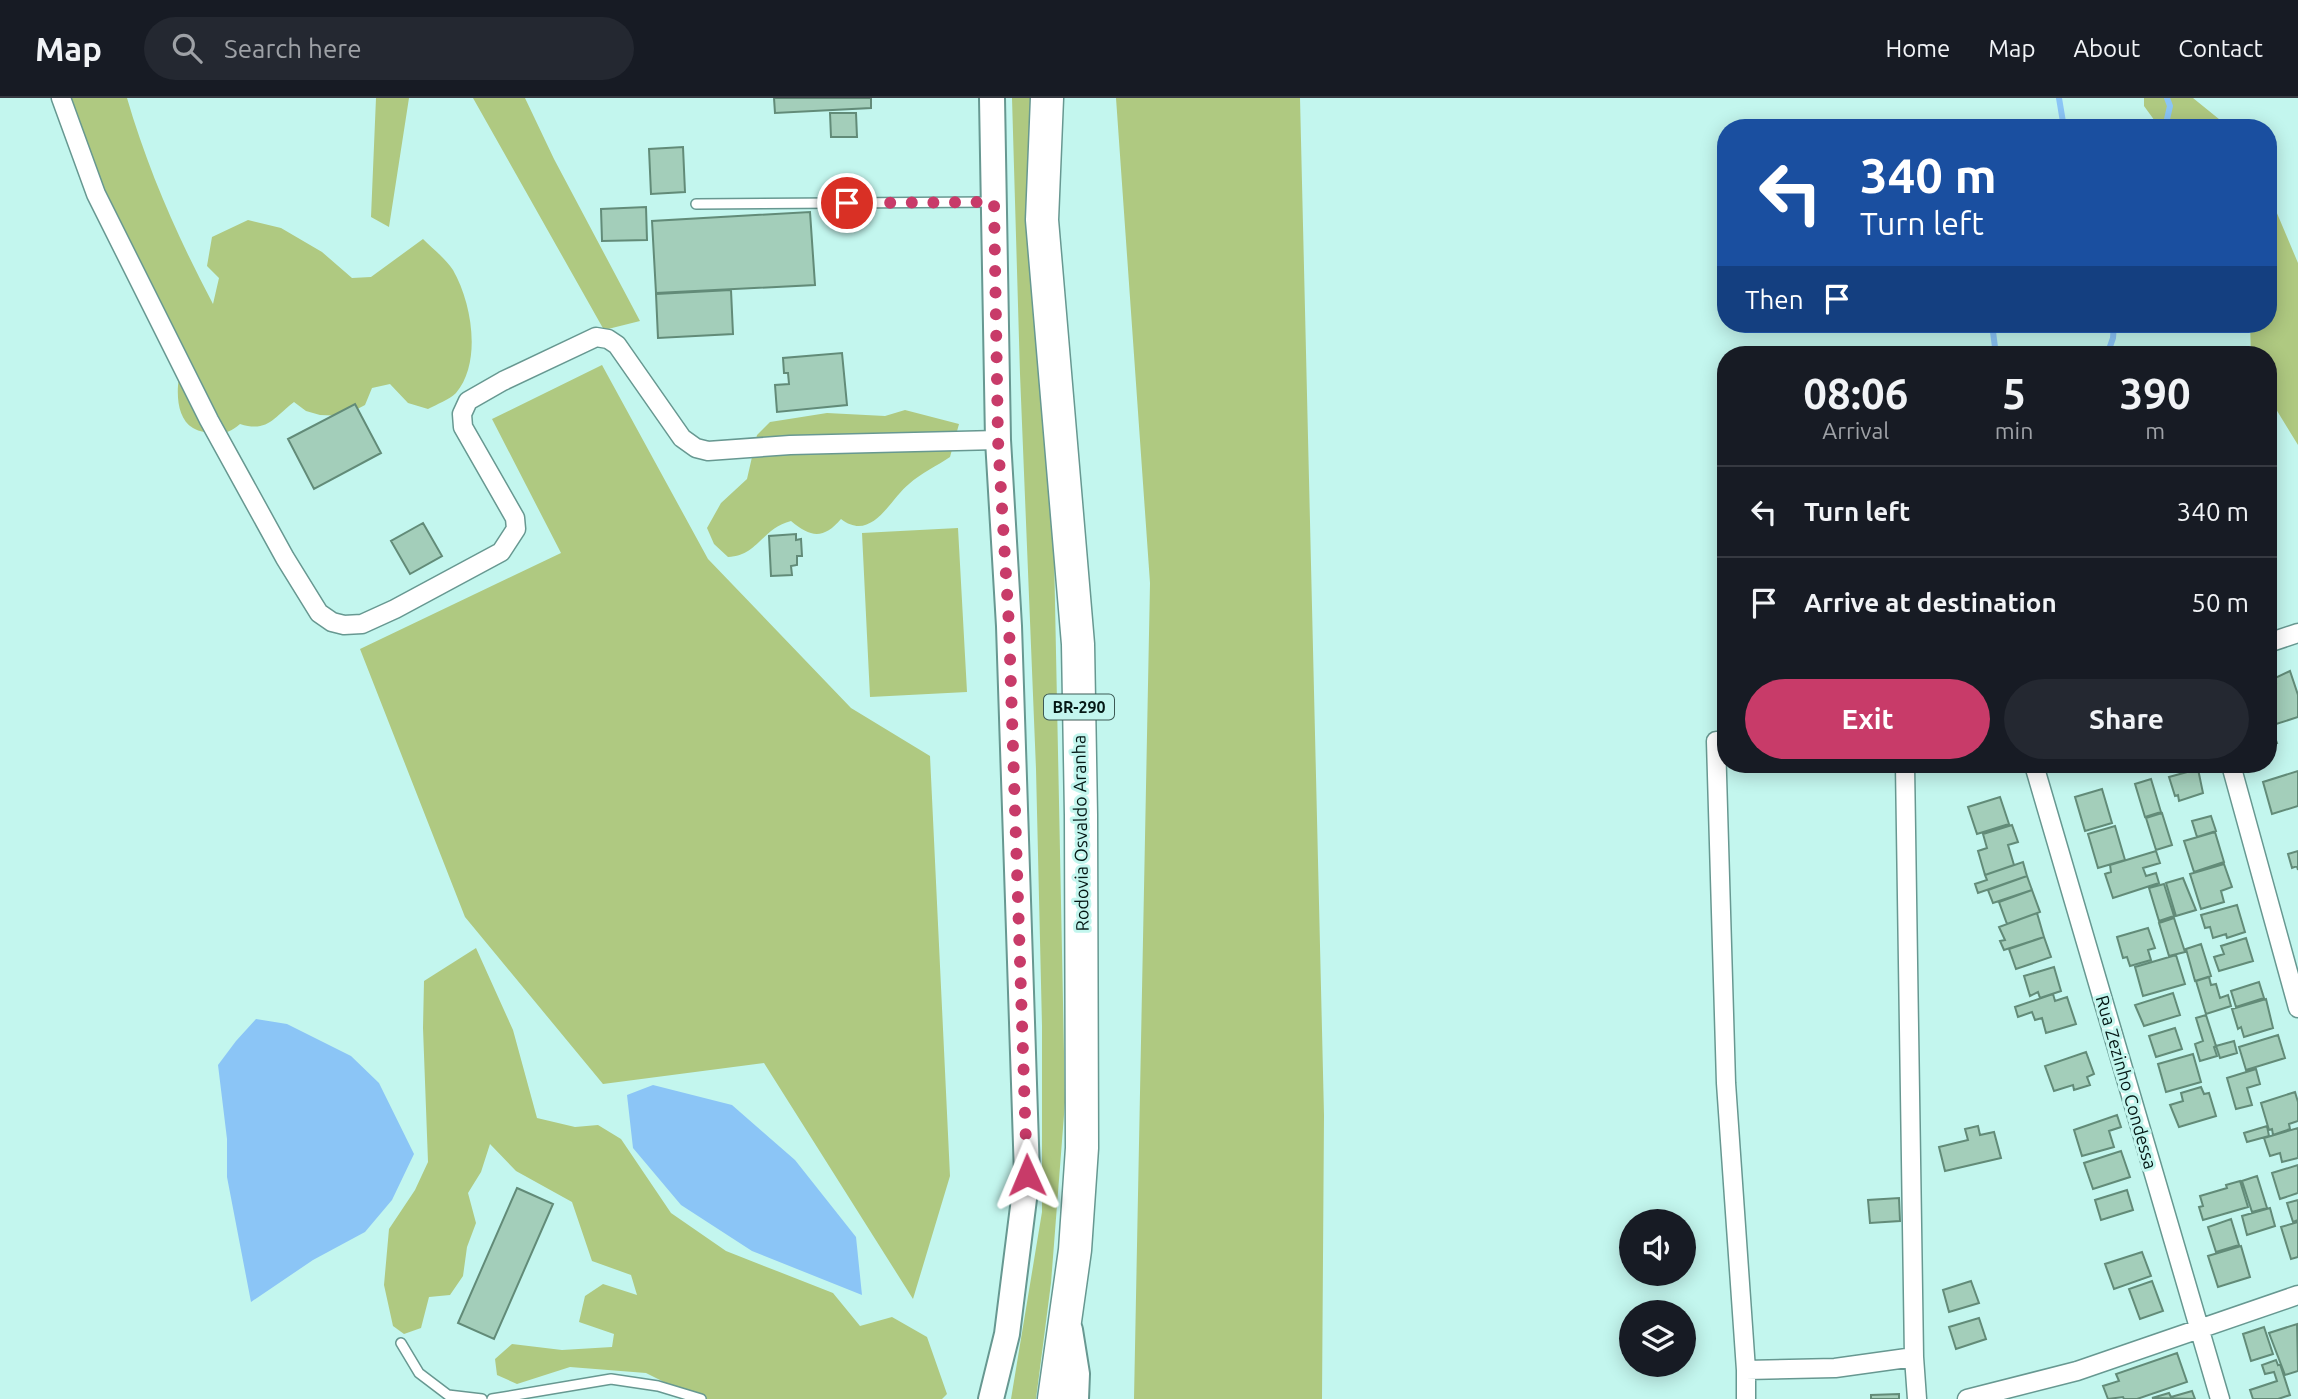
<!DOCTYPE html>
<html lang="en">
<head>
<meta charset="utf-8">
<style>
	:root { --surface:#171b24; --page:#242831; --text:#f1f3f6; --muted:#9ea1a6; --line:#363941; --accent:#c83b69 }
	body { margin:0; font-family:Ubuntu,sans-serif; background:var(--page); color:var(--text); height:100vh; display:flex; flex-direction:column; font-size:26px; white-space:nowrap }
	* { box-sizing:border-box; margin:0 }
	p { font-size:23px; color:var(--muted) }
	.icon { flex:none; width:38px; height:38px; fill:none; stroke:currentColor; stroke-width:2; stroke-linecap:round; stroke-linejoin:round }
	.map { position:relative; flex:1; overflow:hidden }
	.panel { position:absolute; left:1717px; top:248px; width:560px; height:427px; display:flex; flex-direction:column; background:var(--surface); border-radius:28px; box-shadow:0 4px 18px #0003 }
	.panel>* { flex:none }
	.guide { position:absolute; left:1717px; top:21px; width:560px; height:214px; border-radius:28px; box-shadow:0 4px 18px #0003; background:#1a4fa0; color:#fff; overflow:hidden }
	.controls { position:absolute; left:1619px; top:1111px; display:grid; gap:14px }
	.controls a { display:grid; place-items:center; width:77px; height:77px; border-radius:50%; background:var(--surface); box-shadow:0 4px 18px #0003; font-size:35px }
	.pin { position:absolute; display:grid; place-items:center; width:60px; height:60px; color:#fff; margin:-30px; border:4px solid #fff; border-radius:50%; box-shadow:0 2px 7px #0007 }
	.me { position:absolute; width:77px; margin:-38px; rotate:359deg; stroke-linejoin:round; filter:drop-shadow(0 0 5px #0008) }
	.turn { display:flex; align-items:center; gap:24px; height:147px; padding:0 28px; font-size:32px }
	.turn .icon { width:91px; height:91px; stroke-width:2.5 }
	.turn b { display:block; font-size:49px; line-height:60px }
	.then { display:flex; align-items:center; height:66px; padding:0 28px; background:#0003; gap:14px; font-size:26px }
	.eta { display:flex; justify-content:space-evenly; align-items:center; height:119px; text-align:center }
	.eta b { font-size:42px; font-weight:600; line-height:49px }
	.primary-button { display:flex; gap:14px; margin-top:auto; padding:14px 28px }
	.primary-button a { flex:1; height:80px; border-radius:42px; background:var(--accent); color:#fff; font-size:28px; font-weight:600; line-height:80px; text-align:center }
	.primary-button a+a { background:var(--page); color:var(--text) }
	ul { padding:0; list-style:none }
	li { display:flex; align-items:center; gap:21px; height:91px; padding:0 28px; border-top:2px solid var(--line) }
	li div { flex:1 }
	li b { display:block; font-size:26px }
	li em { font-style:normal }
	header { display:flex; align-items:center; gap:42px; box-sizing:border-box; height:98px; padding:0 35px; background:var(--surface); border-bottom:2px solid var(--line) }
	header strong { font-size:33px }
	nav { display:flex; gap:38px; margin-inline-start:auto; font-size:24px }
	.search { width:490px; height:63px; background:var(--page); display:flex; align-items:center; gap:18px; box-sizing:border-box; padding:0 24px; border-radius:38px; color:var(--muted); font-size:26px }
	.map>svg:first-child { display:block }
</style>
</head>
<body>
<header>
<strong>Map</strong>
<div class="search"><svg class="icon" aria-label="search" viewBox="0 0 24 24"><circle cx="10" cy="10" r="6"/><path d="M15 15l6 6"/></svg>Search here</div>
<nav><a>Home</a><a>Map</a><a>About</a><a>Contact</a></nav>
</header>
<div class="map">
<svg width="2298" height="1301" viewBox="0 0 2298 1301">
	<rect width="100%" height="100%" fill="#c3f6ee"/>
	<path fill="#afc981" d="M70,0H127C148,72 178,140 213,206L219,180L207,168L212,139L248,122L281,130L322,154L352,180L371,179L423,141C432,150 446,161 453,172C472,205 482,264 456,295C449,302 437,306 428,311L408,305L390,286L372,290L365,307L344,318L320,317L306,313L294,304C274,319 268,335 240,326C228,336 219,338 204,334C200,333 196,332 193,330C174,319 176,285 182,268L89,63Z
		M376,0H409L389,129L371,119Z
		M473,0H525L554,61L640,223L604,232Z
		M1012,0H1035L1053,404L1065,1004L1051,1185L1036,1301H1011L1042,1114V928L1036,671L1020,276Z
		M1116,0H1300L1324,1017L1322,1301H1134L1150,485Z
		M2144,0H2193L2230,30H2160L2144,8Z
		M2268,94L2298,165V347L2268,298V257H2251L2250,226H2268Z
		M602,267L708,461L851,610L930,658L950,1078L913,1201L764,965L603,986L465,819L360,551L561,455L492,321Z
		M905,312L959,326L950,359C937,368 921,375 909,386C890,401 872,445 841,421C824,441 811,440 791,423C762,430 758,458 728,459L714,446L707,430L721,405L747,381L757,337L770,324L827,315L885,318Z
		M958,430L967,594L870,599L862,435Z
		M476,850L513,932L537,1020L575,1029L598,1027L621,1041L671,1115L726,1153L833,1195L860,1228L892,1219L927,1239L947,1296L942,1301H698L646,1275L570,1269L517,1286L497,1277L495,1261L512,1246L562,1252L612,1249L614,1236L579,1224L585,1198L603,1186L637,1197L631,1177L592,1163L572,1104L516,1073L490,1046L481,1074L468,1095L476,1125L467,1149L463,1178L450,1197L429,1199L421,1230L404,1236L393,1228L384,1187L389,1131L415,1092L428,1064L423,930L424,883Z"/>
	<path fill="#8bc5f6" d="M256,921L287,926L351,958L379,985L414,1056L392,1102L365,1134L313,1162L251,1204L227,1079V1041L218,967L236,943Z
		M653,987L732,1007L795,1062L856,1139L862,1197L752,1153L681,1107L633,1050L627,997Z"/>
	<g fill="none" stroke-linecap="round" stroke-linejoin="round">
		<path stroke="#8bc5f6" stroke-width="6" d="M2059,0L2064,30
			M2165,30L2170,8L2167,0
			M1992,226L1996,257
			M2107,257L2113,240L2114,226"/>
	</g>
	<path fill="#a3ceba" stroke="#628b78" stroke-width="2" d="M774,0H871V10L775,15Z
		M830,15H856L857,39H831Z
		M683,49L685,94L651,96L649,51Z
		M646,109L647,142L602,143L601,111Z
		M810,114L815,187L656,195L652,123Z
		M731,192L733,236L658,240L656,196Z
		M842,255L847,307L777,314L775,287L789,286L788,275H784L783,260Z
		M355,306L381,355L314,391L288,341Z
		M423,425L442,458L410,476L391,443Z
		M796,436V442L801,441L802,458H797V467L791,468L792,477L771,478L769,438Z
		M2290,573L2298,597V619L2273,627L2268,610V587L2276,585L2275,580Z
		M2270,625L2277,645L2268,648V626Z
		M2198,671L2203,695L2179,703L2178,697L2175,698L2169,679Z
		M2298,673V708L2272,716L2263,684Z
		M2151,681L2161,714L2145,719L2135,686Z
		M2102,691L2112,725L2085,733L2075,699Z
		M2000,699L2009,726L1977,736L1968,709Z
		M2162,715L2172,747L2156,752L2146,720Z
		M2211,718L2216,733L2197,739L2192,723Z
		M2012,727L2018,744L2008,747L2014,767L1985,777L1978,753L1987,750L1983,736Z
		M2115,728L2125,762L2098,770L2088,736Z
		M2215,734L2224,764L2194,774L2184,743Z
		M2156,753L2160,765L2143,770L2146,778L2156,775L2159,785L2113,800L2105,776L2111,774L2110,767Z
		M2298,753V772L2297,768L2292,770L2288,756Z
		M2023,764L2027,778L1978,795L1975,786L1987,782L1985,777Z
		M2224,766L2232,789L2221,793L2224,804L2201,811L2190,776Z
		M2027,778L2032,792L1993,805L1988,792Z
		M2183,780L2196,812L2176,818L2166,785Z
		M2164,786L2174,818L2159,823L2149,790Z
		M2032,792L2040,814L2007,826L1999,804Z
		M2237,807L2245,834L2227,840L2226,836L2213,840L2210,829L2205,830L2201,817Z
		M2037,815L2044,839L2004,852L2000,843L2005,842L1999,829Z
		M2174,820L2185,854L2169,858L2159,825Z
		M2148,830L2155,850L2148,852L2151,862L2130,868L2127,859L2123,860L2117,839Z
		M2044,839L2051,859L2016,871L2009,851Z
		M2246,840L2253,863L2219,873L2214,859L2224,856L2221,848Z
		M2201,846L2211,878L2195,883L2186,851Z
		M2176,857L2185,886L2143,898L2135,869Z
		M2054,869L2061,893L2040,900L2038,894L2030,898L2024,878Z
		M2209,879L2211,887L2216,886L2220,900L2228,897L2231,908L2206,916L2196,883Z
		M2259,884L2264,900L2236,909L2231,893Z
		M2173,895L2180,917L2144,928L2135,907Z
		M2053,896L2055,903L2067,899L2076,926L2046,935L2042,920L2035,922L2032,914L2018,919L2015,909Z
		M2266,901L2273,930L2244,939L2241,929L2238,931L2232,911Z
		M2206,917L2216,948L2214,949L2217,958L2200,963L2195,946L2203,943L2196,920Z
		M2175,930L2182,951L2156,959L2149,938Z
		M2278,937L2285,960L2246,972L2239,949Z
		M2234,943L2237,955L2220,960L2216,948Z
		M2086,954L2094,976L2087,979L2090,987L2074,992L2073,987L2054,993L2045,968Z
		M2193,956L2201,984L2166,994L2158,966Z
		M2256,971L2260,986L2247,990L2252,1007L2236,1011L2227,980Z
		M2201,989L2204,996L2209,995L2216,1018L2179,1029L2170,1007L2183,1003L2181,995Z
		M2295,994L2298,1004V1023L2289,1026L2290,1031L2273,1037L2272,1031L2269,1032L2261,1005Z
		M2117,1017L2121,1029L2109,1033L2114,1049L2082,1058L2074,1032Z
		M1978,1028L1980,1037L1994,1034L2001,1060L1945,1073L1939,1049L1968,1042L1965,1031Z
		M2267,1028L2269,1038L2247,1044L2244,1035Z
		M2298,1030V1060L2282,1064L2280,1055L2270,1058L2264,1040Z
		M2121,1053L2130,1079L2093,1091L2084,1065Z
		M2298,1067V1095L2280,1101L2272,1075Z
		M2257,1078L2267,1110L2252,1114L2242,1083Z
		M2240,1083L2248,1109L2203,1122L2199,1109L2203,1108L2200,1098L2227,1090L2226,1087Z
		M517,1090L553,1106L494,1241L458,1225Z
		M2127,1092L2133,1112L2101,1122L2095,1102Z
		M1899,1100L1900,1123L1870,1125L1868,1102Z
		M2298,1102V1122L2293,1124L2287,1105Z
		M2270,1110L2275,1128L2247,1137L2242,1118Z
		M2231,1121L2239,1147L2216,1154L2208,1129Z
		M2298,1124V1159L2291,1161L2281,1129Z
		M2241,1148L2250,1179L2218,1189L2208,1158Z
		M2142,1154L2151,1178L2114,1191L2105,1166Z
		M1971,1183L1979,1205L1949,1214L1943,1192Z
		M2152,1183L2163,1213L2140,1221L2129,1191Z
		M1979,1220L1986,1241L1956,1251L1949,1229Z
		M2297,1226L2298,1273L2285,1277L2269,1235Z
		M2264,1229L2273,1256L2251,1263L2243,1236Z
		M2177,1255L2187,1284L2137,1301H2124L2123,1299L2108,1301L2103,1288L2119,1283L2116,1276Z
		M2276,1262L2278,1267L2280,1266L2290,1297L2278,1301H2253L2250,1292L2277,1283L2274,1274L2265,1276L2262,1267Z
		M2192,1293L2195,1301L2152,1300L2169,1295L2171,1299Z
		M1899,1296V1301H1871V1297Z"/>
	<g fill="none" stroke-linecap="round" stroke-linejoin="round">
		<defs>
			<path id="lane" d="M696,106L992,104
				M401,1245L419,1275L448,1297L482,1301
				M492,1301L611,1281L658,1288L701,1301"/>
			<path id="street" d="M61,0L96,96L209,322L285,460L319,515L332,524L344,527L362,526L395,511L501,454L516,431L515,420L463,329L462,316L468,303L503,283L596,239L608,241L617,247L682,340L696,350L708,353L790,347L998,342
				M2268,545L2298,535
				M1726,643H1716L1726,985L1746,1272
				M1905,667L1914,1259
				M2034,667L2220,1301
				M2231,667L2298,910
				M1746,1301V1272L1835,1270L1914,1259L1917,1301
				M1967,1301L2077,1273L2298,1197"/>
			<path id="secondary" d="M1070,1232L1077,1276L1076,1301
				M991,1301L1007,1236L1027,1077L1009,528L998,342L992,0"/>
			<path id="highway" d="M1047,0L1042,122L1078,546L1081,717L1082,1050L1075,1152L1054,1301"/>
		</defs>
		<use href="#lane" stroke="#679891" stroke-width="12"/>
		<use href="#street" stroke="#679891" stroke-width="21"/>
		<use href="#secondary" stroke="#679891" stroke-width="28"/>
		<use href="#highway" stroke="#679891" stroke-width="35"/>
		<use href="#lane" stroke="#fff" stroke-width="9"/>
		<use href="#street" stroke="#fff" stroke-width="18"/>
		<use href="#secondary" stroke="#fff" stroke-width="24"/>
		<use href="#highway" stroke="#fff" stroke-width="32"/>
	</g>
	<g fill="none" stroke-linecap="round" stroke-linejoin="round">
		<path stroke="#c83b69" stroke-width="12" stroke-dasharray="0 21.6" d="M847,105L994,104L998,342L1009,528L1027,1077"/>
	</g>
	<g text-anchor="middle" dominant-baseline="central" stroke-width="6" stroke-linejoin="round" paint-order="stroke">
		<rect fill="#c3f6ee" stroke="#3d5a55" stroke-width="2" x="1044" y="596.5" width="70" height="25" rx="5"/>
		<g font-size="16" font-weight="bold" fill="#041714">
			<text x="1079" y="609">BR-290</text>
		</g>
		<g font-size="18" fill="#041714" stroke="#c3f6ee">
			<text transform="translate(1080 735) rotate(-91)">Rodovia Osvaldo Aranha</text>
			<text transform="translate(2127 984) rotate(74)">Rua Zezinho Condessa</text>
		</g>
	</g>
</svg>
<div class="controls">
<a><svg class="icon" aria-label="sound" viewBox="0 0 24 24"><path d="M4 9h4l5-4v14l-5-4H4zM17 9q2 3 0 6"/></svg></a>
<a><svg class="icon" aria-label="layers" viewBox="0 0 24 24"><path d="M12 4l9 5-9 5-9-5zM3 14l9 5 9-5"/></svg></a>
</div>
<div class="pin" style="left:847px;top:105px;background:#d93025"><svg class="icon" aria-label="arrive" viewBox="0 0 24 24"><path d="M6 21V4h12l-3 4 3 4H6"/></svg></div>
<svg class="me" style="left:1027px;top:1077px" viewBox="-20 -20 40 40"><path d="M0-17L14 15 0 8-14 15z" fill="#c83b69" stroke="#fff" stroke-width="4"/></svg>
<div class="guide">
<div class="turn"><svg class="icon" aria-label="left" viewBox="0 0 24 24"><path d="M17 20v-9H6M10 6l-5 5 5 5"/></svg><div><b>340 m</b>Turn left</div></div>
<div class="then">Then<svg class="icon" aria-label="arrive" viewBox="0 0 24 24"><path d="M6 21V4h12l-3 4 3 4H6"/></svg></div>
</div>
<section class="panel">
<div class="eta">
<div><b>08:06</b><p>Arrival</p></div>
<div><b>5</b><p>min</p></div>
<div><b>390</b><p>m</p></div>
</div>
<ul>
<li><svg class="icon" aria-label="left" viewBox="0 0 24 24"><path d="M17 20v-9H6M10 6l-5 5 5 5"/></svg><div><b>Turn left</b></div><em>340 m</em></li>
<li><svg class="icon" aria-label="arrive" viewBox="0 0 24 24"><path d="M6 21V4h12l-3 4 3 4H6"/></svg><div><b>Arrive at destination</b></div><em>50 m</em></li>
</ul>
<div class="primary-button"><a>Exit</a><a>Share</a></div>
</section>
</div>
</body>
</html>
